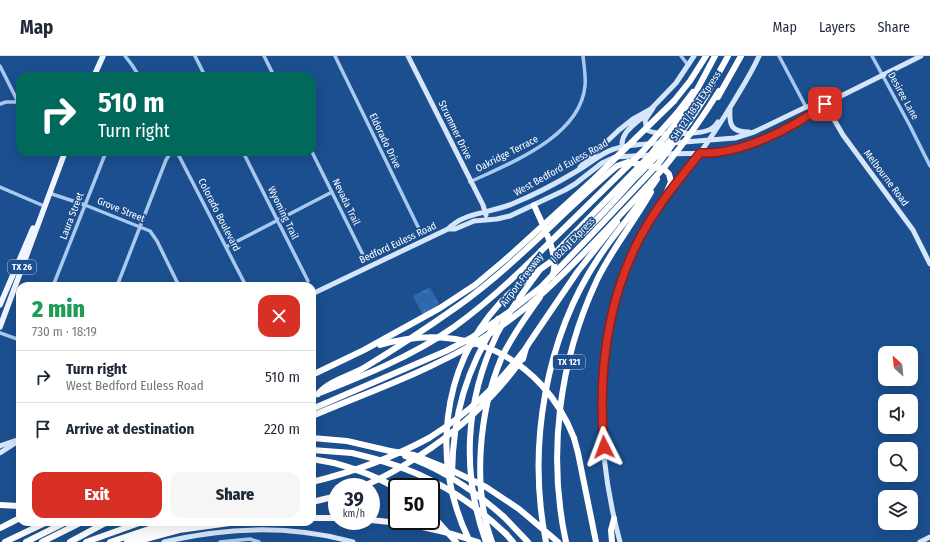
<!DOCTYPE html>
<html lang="en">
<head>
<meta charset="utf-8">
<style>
	:root { --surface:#fff; --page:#f6f6f7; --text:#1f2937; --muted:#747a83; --line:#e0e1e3; --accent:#d93025 }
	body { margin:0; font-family:"Fira Sans Condensed",sans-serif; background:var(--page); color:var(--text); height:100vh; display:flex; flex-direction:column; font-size:15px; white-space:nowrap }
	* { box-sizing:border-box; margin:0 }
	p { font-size:13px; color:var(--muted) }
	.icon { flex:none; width:22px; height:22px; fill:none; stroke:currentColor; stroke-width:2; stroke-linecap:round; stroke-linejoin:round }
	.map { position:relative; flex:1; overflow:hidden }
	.details { position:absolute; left:16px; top:226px; width:300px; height:244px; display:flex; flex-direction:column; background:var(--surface); border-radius:12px; box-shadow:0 4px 16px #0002 }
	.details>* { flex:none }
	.guide { position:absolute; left:16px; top:16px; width:300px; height:84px; border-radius:12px; box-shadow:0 4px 16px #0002; background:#00695c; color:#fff; overflow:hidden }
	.needle { width:26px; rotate:333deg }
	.controls { position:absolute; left:878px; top:290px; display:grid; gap:8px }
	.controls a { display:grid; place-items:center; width:40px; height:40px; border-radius:8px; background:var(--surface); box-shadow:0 4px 16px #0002; font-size:20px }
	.speed { position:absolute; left:328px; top:422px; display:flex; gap:8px; font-size:20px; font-weight:700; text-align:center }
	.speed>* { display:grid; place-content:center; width:52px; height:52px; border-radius:50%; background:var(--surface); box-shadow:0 4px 16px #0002; line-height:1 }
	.speed small { font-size:10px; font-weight:400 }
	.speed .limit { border:2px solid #111; border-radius:6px; background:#fff; color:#111 }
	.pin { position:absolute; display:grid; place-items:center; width:34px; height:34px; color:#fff; margin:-17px; border-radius:8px; box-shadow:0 2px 6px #0006 }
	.me { position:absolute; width:44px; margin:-22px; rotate:357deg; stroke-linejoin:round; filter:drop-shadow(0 0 3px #0008) }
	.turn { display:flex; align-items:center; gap:14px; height:84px; padding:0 16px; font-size:18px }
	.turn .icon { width:52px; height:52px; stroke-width:2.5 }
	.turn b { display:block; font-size:28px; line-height:34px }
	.round { display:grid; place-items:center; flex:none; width:42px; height:42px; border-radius:12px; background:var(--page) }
	.headline { display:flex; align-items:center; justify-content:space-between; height:68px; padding:0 16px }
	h1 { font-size:24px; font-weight:800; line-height:30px; color:#1e9e55 }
	.action { display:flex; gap:8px; margin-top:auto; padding:8px 16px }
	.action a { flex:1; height:46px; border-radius:12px; background:var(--accent); color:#fff; font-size:16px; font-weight:800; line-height:46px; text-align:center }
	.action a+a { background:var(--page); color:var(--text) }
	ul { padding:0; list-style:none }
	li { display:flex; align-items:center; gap:12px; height:52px; padding:0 16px; border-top:1px solid var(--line) }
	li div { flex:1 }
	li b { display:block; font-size:15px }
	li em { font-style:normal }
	header { display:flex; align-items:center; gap:24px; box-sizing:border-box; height:56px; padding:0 20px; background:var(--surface); border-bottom:1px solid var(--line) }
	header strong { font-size:19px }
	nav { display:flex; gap:22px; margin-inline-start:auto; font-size:14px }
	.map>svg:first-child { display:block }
</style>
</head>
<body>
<header>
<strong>Map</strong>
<nav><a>Map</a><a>Layers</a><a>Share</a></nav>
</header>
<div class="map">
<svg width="930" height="486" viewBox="0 0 930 486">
	<defs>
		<pattern id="grass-tufts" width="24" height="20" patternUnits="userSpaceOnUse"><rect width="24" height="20" fill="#2e69ad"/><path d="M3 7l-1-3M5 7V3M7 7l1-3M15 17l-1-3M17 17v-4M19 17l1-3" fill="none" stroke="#4d80b9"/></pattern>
	</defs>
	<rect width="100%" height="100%" fill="#1b4f8f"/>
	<path fill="url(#grass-tufts)" d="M430,231L439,248L423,259L413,240Z"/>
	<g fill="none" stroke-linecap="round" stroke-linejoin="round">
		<path stroke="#a9c9ee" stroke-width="3.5" d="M125,0L132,9L139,20
			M195,0L205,20
			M264,0L274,20
			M335,0L421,177
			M681,0L688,9
			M779,0L806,51
			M872,0L909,68L930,110
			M0,10L18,46
			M0,48L6,46H19
			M177,96L246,230
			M243,96L308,225
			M312,96L365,203
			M470,126C510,107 580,81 585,30C586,21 584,10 583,0
			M0,131L44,150
			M49,137L85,149L150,175L157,185L179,230
			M226,191L332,136
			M53,230L106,96
			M117,230L166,104L171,96
			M0,277L20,284
			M220,486L250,483L259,486"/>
		<path stroke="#d6e6fa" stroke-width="5" d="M408,0L483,149L486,159
			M825,48L843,79L913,174L930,208
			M653,52L645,64L647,74C656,80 699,78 709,74C712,73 716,69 718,66
			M730,53C729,69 731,76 749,76
			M672,87L735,82L754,76L806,51L823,49
			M623,93C618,78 635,68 645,59
			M664,98L715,97L735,94L745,90L783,74L810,59L825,48L921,0
			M580,111L619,74L633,63L651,53L676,27L694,0
			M448,173C464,156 491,157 512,148C534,139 557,127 577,115C589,108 601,97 614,93C629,88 646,88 662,87
			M312,238L448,173H455L474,165L497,163L510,160L565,134L575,128L602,107L615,101L652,99
			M0,390L17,384
			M0,397L20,384
			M164,486C226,471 291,469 353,486
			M620,486C591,378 592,253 655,156C668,136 685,118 699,98C712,81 723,63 734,45C743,30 752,16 759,0
			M920,486L930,481"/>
		<path stroke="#f0f6ff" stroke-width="5.5" d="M94,20L103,0
			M0,249L33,172
			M0,271L65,96"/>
		<path stroke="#fff" stroke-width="6" d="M718,41L741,0
			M674,45L690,25L706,0
			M677,57L693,36
			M681,61C694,41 704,20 715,0
			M689,66L706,40L728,0
			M534,149C542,169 561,200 552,221
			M523,303L526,292L529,287L578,215L617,166
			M312,319L364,294L440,252L475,229L506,203
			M318,338C329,325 347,321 362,313C395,293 427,272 458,250C516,209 563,155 617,110L628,106L664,113L669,118L671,126L664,143
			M312,340C361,321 411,301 454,271C486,248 514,222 541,195
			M312,382L347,385L390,395
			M574,382L578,397L596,486
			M312,394L352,397
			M312,403L334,407
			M452,418C453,358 466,314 498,263
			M312,426C353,416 392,402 429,382
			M361,431C386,421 409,407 431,392
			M312,446L337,440
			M0,449L20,450
			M431,458L456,486
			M504,461L528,486
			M312,462H337
			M0,472L20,462
			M506,478L513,486
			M5,486L47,466
			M26,486L66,466
			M42,486L82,466
			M70,486L107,466
			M86,486L142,466
			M110,486L170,466
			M127,486L156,475L193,466
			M135,486L179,474L237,466
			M486,486C461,417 465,345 497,278C508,256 524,235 539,215
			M492,486C472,432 479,356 501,303C511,281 526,261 540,241
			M566,486C547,399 559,305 597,224C612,193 634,166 651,136
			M612,486L611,474L614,463"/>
		<path stroke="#fff" stroke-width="6" d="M541,195L644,94L677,57
			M555,197L652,97L681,61
			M506,203L594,123L674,45
			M380,289C463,264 542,300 574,382
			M312,353L446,295L471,282L509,256L541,231L594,176L658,108L689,66
			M312,360C366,337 424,317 475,287C528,256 565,217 607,173C627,152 647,131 666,109C686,85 703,61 719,35
			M429,382C470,356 496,331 526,292
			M431,392C465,368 495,340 520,306
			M390,395L414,399L451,414L486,431L519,453L558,486
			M352,397C414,411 460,434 506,478
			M405,400C442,413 475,435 504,461
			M334,407C356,413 377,420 397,433
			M371,464C408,467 443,474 478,486
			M470,486C431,407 440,313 500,247C515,231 532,219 549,207C561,198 572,187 583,177C601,160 617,142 633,124C648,109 663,94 676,78C684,67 691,56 698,45
			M546,486C527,391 545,282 599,201C617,174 639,150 657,123"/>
	</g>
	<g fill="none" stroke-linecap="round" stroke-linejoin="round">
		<defs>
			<path id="route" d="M604,391C597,310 609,224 656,155C669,135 685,116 700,97C741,99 793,72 825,48"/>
		</defs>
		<use href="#route" stroke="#8d1f18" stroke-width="10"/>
		<use href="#route" stroke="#d93025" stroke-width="7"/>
	</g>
	<g text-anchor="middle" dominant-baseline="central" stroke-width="3.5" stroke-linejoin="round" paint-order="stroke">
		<g fill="#1b4f8f" stroke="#bbcadd" stroke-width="1">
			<rect x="8" y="204" width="28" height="14" rx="3"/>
			<rect x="553" y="299" width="32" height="14" rx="3"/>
		</g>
		<g font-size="9" font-weight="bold" fill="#fff">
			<text x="22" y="211">TX 26</text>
			<text x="569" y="306">TX 121</text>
		</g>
		<g font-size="10" fill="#fff" stroke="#1b4f8f">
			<text transform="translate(903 40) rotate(61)">Desiree Lane</text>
			<text transform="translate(696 50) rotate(-56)">SH 121/183 TEXpress</text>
			<text transform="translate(455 74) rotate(64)">Strummer Drive</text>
			<text transform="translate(385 85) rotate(64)">Eldorado Drive</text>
			<text transform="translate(507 98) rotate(-27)">Oakridge Terrace</text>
			<text transform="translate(561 112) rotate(-29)">West Bedford Euless Road</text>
			<text transform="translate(886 122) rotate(53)">Melbourne Road</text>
			<text transform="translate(346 146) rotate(64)">Nevada Trail</text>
			<text transform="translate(121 154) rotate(22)">Grove Street</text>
			<text transform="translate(283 157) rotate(64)">Wyoming Trail</text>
			<text transform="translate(219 159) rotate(63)">Colorado Boulevard</text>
			<text transform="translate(72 160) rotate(-69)">Laura Street</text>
			<text transform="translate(573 184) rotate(-46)">I 820 TEXpress</text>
			<text transform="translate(398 187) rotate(-25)">Bedford Euless Road</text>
			<text transform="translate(522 224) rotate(-53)">Airport Freeway</text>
		</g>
	</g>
</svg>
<div class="controls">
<a><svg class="needle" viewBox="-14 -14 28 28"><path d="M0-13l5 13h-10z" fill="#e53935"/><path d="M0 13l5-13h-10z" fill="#747a83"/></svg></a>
<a><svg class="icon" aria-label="sound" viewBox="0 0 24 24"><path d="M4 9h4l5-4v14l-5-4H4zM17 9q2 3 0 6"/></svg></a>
<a><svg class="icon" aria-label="search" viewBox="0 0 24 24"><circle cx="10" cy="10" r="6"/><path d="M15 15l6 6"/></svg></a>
<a><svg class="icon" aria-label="layers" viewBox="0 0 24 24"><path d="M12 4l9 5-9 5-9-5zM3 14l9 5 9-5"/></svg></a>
</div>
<div class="speed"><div>39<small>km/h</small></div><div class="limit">50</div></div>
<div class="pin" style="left:825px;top:48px;background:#d93025"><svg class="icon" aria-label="arrive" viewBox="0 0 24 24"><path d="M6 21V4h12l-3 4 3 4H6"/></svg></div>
<svg class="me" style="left:604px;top:391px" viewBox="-20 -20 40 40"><path d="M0-17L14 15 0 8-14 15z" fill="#d93025" stroke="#fff" stroke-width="4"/></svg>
<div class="guide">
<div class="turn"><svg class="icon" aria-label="right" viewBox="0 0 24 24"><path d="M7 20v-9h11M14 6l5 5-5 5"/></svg><div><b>510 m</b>Turn right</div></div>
</div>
<section class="details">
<div class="headline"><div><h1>2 min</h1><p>730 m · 18:19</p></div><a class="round" style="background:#d93025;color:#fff"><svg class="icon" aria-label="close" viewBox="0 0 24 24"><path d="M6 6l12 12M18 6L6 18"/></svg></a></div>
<ul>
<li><svg class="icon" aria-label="right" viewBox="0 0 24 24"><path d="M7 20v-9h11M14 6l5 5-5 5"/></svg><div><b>Turn right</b><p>West Bedford Euless Road</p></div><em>510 m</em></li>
<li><svg class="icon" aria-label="arrive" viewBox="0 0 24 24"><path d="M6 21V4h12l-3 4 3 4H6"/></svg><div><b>Arrive at destination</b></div><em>220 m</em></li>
</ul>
<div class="action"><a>Exit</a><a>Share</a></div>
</section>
</div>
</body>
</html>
